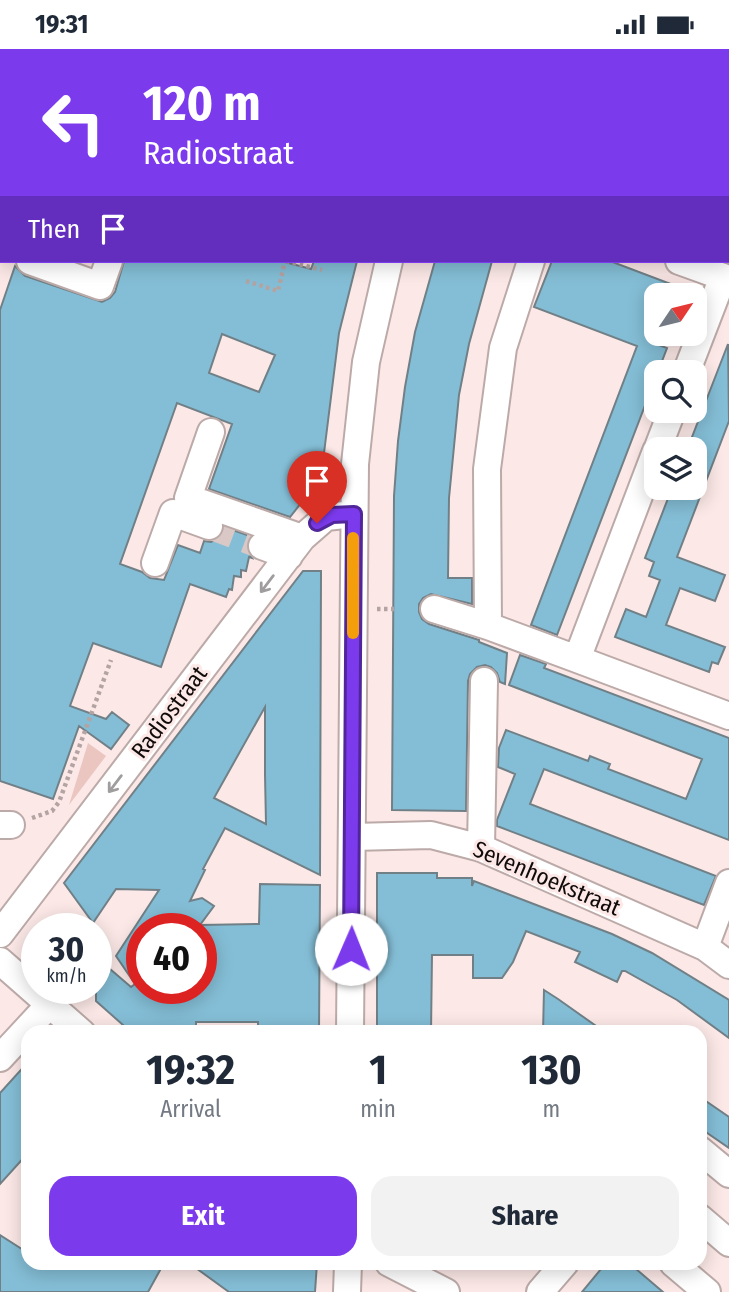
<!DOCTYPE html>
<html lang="en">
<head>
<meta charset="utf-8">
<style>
	:root { --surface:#fff; --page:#f2f2f3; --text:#1f2937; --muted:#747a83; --accent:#7c3aed }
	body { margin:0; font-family:"Fira Sans Condensed",sans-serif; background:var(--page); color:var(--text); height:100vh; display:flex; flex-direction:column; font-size:26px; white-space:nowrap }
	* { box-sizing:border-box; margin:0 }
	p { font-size:23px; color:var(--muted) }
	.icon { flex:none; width:38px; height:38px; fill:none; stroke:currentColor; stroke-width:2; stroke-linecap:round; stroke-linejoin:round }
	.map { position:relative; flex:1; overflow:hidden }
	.sheet { position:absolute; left:21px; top:976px; width:686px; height:245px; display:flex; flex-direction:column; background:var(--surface); border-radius:21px; box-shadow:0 4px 18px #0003 }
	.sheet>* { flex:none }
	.banner { position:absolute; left:0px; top:0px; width:730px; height:214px; box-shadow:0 4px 18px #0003; background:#7c3aed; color:#fff; overflow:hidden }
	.needle { width:46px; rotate:55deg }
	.controls { position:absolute; left:644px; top:234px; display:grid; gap:14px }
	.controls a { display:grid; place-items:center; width:63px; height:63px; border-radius:14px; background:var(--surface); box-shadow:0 4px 18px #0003; font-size:35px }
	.speed { position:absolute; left:21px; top:864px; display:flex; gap:14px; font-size:35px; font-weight:700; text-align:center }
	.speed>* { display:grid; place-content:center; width:91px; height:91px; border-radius:50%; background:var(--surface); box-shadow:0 4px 18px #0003; line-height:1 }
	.speed small { font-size:18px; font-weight:400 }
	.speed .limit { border:10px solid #d22; background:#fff; color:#111 }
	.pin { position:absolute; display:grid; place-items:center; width:60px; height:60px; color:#fff; margin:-72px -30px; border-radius:50% 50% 50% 0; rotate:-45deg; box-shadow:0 0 7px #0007 }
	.pin .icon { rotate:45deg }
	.me { position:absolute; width:77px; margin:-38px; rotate:1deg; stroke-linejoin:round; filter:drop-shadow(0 0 5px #0008) }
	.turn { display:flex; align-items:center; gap:24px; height:147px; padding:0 28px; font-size:32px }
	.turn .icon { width:91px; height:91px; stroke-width:2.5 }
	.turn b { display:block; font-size:49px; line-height:60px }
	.then { display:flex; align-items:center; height:66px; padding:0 28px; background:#0003; gap:14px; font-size:26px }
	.eta { display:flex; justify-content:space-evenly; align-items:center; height:119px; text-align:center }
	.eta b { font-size:42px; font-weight:700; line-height:49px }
	.action { display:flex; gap:14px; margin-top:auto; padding:14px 28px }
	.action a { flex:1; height:80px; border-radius:21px; background:var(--accent); color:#fff; font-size:28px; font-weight:700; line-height:80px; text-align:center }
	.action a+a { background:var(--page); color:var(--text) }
	.status { display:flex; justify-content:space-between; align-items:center; height:49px; padding:0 35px; background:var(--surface); direction:ltr }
	.status svg { height:19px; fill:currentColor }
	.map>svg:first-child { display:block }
</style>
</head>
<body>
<div class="status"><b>19:31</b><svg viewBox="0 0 49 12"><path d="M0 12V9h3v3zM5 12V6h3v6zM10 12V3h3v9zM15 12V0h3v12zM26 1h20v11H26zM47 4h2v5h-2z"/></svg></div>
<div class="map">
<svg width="729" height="1243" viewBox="0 0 729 1243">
	<rect width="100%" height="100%" fill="#fce9e7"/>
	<path fill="#ebc6c1" d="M88,694L106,707L69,756Z"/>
	<path fill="#84bed6" stroke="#718087" stroke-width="2" fill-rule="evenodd" d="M124,212H281L311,220L314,212H357L339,284L323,412L313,439L290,468L209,440L232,375L177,354L120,515L142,523L150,529L164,531L178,496L200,504L204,492L211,493L219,489L224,478L250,487L246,499L252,509L249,508L246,522L241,521V528L234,527L232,541L229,540L226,548L190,535L161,618L93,594L70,657L106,670L112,663L129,676L111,700L79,677L53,750L0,732V261L15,217L25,227L102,253L110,249L115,243ZM222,285L275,306L259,343L209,324Z
		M435,212H492L469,295L459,346L449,449L448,529H472V555L431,545L423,549L419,555V563L422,570L429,575L479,591V593L507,604L505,635L500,633L497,624L491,618L485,616L477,618L470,625L468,632L466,762L392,761L394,447L398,392L405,338L415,283Z
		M552,212H610L697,245L656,247V295L667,299L557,586L531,576L637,297L534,258Z
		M728,295L729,372L677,508L725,526L715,552L680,539L666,576L725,598L718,615L712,613L709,623L615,588L626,560L646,568L660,531L649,527L654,513L645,509L672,439H695V401H687Z
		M303,522H321L320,826L225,779L203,820L205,821L190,852L202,849L214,857L197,880H142V940H177L184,946L189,940H201V876L259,875L260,835L320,836L319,984H258V973H196V984H132L96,952V908L131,938L135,935L116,907L159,841L116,840L93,874L64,834ZM265,658V726L266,775L214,749Z
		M520,606L546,615L544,619L729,689V791L544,720L530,755L716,827L704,856L497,777V771L515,725L498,718L499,699L506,681L588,712L590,707L610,715L608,720L686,750L702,710L509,636Z
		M377,824H437V829H472V837L474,832L612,885L652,904L729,951V989L677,951L625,922H622L617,933L575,913L580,903L526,882L513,913L502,929H473V906H432L431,984H377Z
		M544,941L558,950L606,984H543Z
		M28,1013V1104L0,1135V1044Z
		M700,1048L729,1068V1099L700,1079Z
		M0,1186L28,1204V1214H164L148,1243H0Z
		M189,1214H317L315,1243H229Z
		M606,1214H629L663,1243H582Z"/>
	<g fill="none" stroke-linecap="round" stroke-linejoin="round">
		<path stroke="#d9c8c6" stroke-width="26" stroke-dasharray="26 13" stroke-linecap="butt" d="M209,477L262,497"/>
		<defs>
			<path id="minor" d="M9,0L14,2
				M61,2V0
				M184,2V0
				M476,2L477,0
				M0,192L2,187
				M30,212L100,237L109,212
				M679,212L729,230
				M686,324L723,228
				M211,383L188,449L302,489
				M657,401L672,362
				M656,402L577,610L729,667
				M262,497L289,507
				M155,514L173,464L209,477
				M434,560L488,577L577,610
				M488,577L487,420L503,299L531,212
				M0,776H11
				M353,788L431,786L481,799L705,898L729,916
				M481,799L484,632
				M0,885L302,489L326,468L354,465
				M705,898L729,834
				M0,912L82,984
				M350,984L355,415L366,313L389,212
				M0,1009L50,955
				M700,1101L729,1125
				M700,1169L729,1194
				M389,1214L446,1243
				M673,1214L707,1243
				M347,1243L348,1214
				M540,1243L565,1214"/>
		</defs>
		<use href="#minor" stroke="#bcaaa8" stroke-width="30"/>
		<path stroke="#b3a4a3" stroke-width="4.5" stroke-dasharray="3.5 3.5" stroke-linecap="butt" d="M286,212L322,221
			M246,232L278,242L285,212
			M377,560H394
			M32,769L52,762L59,753L111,611"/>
		<use href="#minor" stroke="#fff" stroke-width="26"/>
	</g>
	<defs><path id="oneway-shaft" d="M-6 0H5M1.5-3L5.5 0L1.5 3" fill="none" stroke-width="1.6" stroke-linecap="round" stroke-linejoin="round" transform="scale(1.75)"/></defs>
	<g stroke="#9f9d9d">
		<use href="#oneway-shaft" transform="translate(267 535) rotate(127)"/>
		<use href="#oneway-shaft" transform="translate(115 735) rotate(127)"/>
	</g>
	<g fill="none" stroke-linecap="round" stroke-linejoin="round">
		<defs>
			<path id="route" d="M317,474L332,466L354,465L351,900"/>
		</defs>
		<use href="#route" stroke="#51269a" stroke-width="18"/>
		<use href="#route" stroke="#7c3aed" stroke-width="12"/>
		<path stroke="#f59e0b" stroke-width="12" d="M353,584V489"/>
	</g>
	<g text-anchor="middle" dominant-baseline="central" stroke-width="6" stroke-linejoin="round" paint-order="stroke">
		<g font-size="23" fill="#100a0a" stroke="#fce9e7">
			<text transform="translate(169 663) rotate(-53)">Radiostraat</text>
			<text transform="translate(547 829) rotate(23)">Sevenhoekstraat</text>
		</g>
	</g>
</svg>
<div class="controls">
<a><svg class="needle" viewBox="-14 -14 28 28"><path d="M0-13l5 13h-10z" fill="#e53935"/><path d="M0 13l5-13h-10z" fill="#747a83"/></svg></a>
<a><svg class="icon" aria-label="search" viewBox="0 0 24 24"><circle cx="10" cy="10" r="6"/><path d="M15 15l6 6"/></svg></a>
<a><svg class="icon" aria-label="layers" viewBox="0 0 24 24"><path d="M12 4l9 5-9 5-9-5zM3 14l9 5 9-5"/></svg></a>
</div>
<div class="speed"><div>30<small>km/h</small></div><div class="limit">40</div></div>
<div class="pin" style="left:317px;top:474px;background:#d93025"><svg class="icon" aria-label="arrive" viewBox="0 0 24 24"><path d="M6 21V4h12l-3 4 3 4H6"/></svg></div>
<svg class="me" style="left:351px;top:900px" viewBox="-20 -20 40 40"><circle r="19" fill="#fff"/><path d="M0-13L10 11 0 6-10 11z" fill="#7c3aed"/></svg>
<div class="banner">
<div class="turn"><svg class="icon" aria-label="left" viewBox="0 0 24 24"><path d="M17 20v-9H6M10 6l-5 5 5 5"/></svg><div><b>120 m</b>Radiostraat</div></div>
<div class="then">Then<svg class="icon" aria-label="arrive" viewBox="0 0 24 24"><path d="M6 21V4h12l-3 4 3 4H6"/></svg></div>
</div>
<section class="sheet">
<div class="eta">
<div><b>19:32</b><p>Arrival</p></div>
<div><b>1</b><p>min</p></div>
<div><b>130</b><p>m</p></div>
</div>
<div class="action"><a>Exit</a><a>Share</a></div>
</section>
</div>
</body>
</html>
